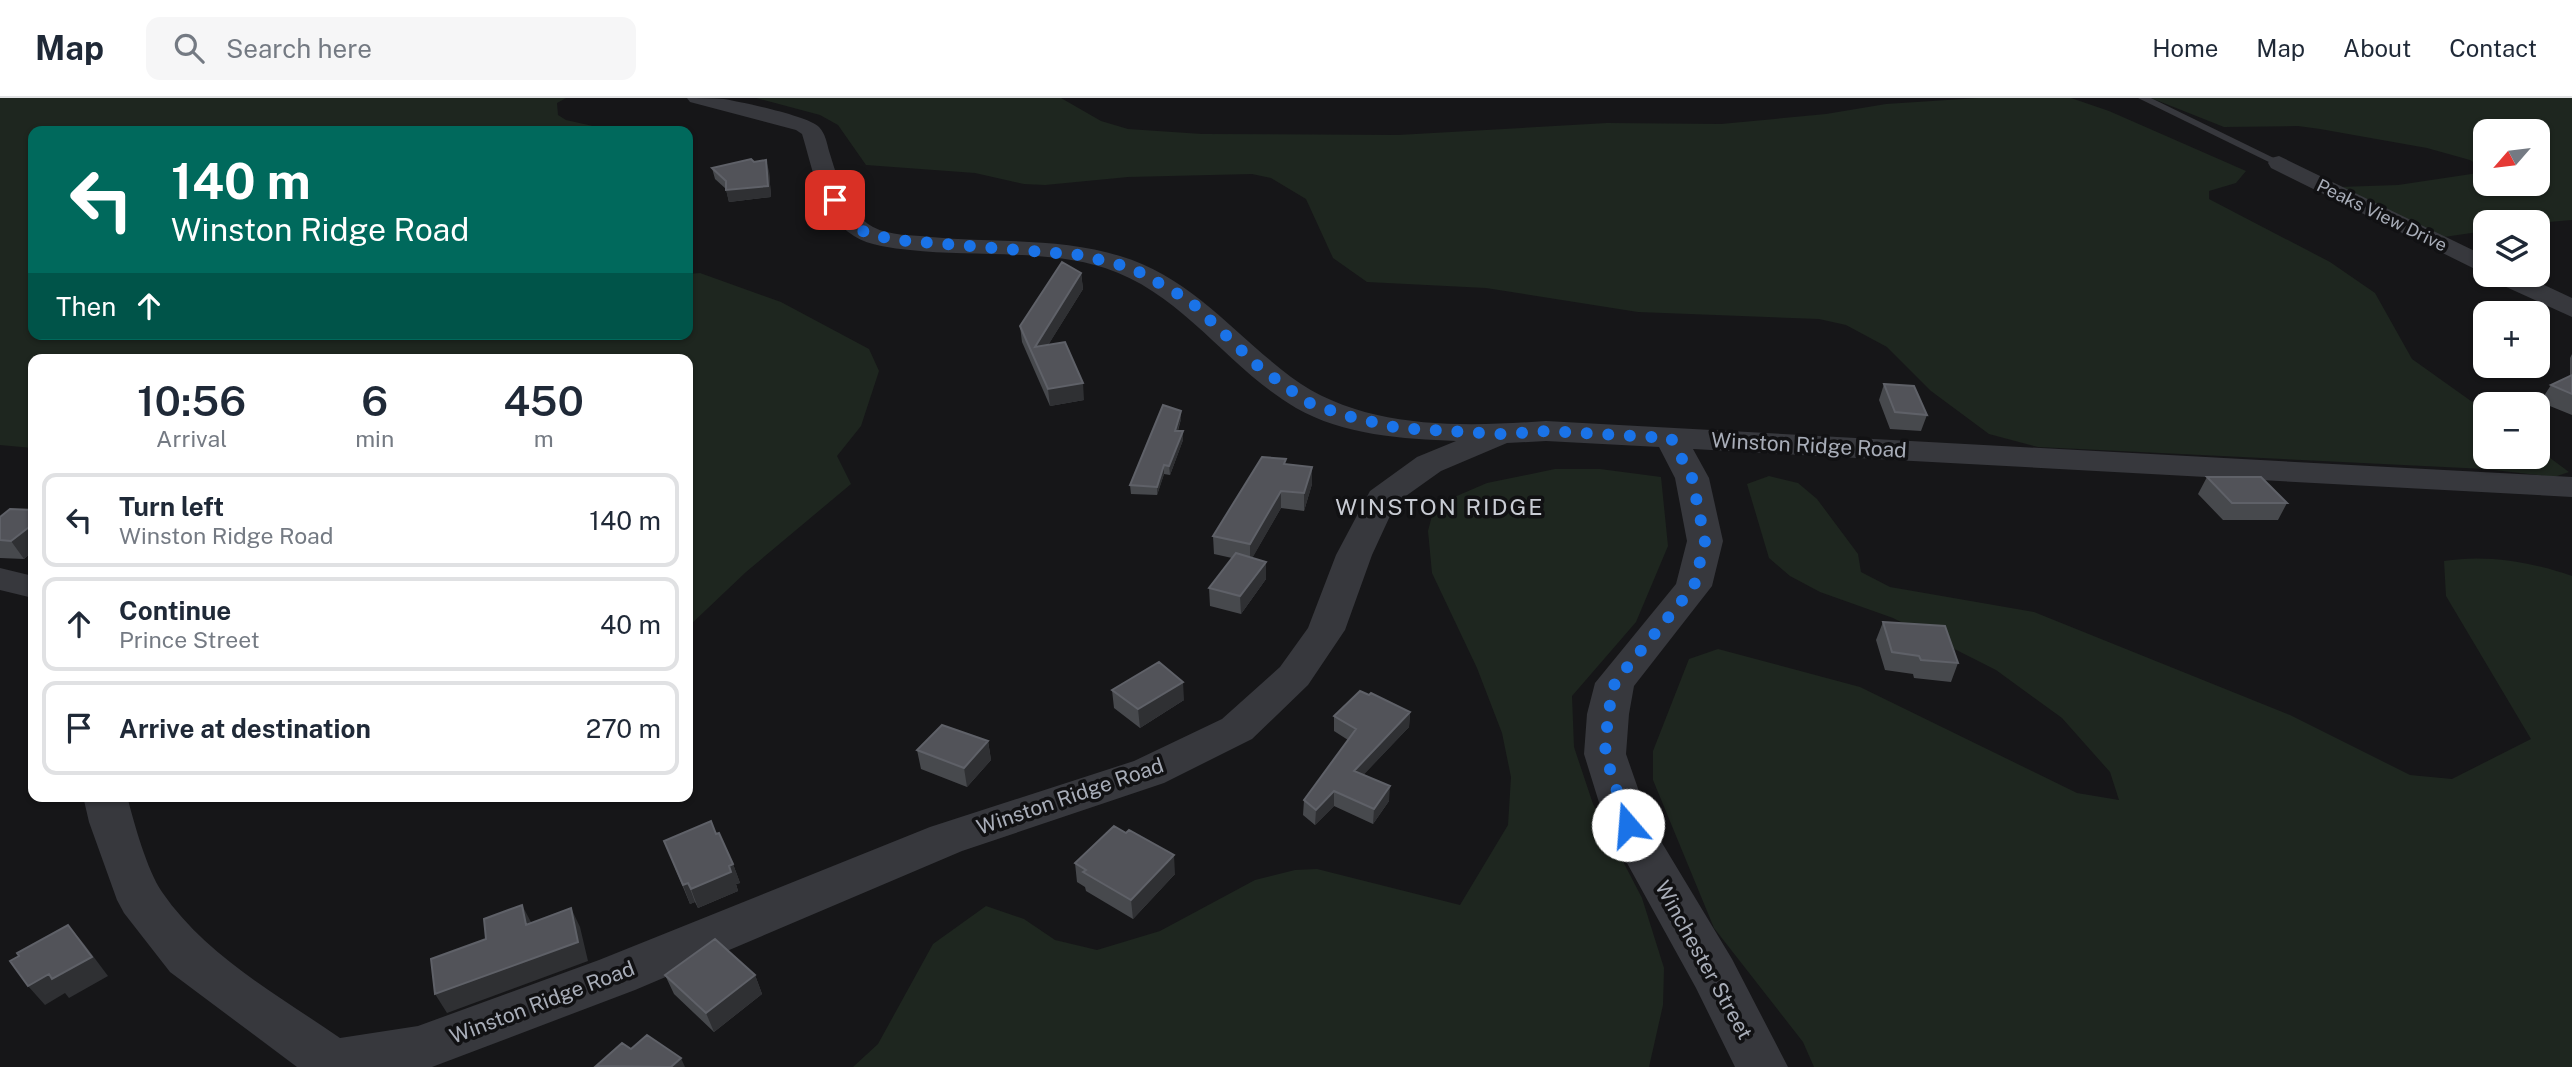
<!DOCTYPE html>
<html lang="en">
<head>
<meta charset="utf-8">
<style>
	:root { --surface:#fff; --page:#f6f6f7; --text:#1f2937; --muted:#747a83; --line:#e0e1e3 }
	body { margin:0; font-family:"Public Sans",sans-serif; background:var(--page); color:var(--text); height:100vh; display:flex; flex-direction:column; font-size:26px; white-space:nowrap }
	* { box-sizing:border-box; margin:0 }
	p { font-size:23px; color:var(--muted) }
	.icon { flex:none; width:38px; height:38px; fill:none; stroke:currentColor; stroke-width:2; stroke-linecap:round; stroke-linejoin:round }
	.map { position:relative; flex:1; overflow:hidden }
	.panel { position:absolute; left:28px; top:256px; width:665px; height:448px; display:flex; flex-direction:column; background:var(--surface); border-radius:14px; box-shadow:0 2px 5px #0004 }
	.panel>* { flex:none }
	.top-card { position:absolute; left:28px; top:28px; width:665px; height:214px; border-radius:14px; box-shadow:0 2px 5px #0004; background:#00695c; color:#fff; overflow:hidden }
	.needle { width:46px; rotate:242deg }
	.fabs { position:absolute; left:2473px; top:21px; display:grid; gap:14px }
	.fabs a { display:grid; place-items:center; width:77px; height:77px; border-radius:14px; background:var(--surface); box-shadow:0 2px 5px #0004; font-size:35px }
	.pin { position:absolute; display:grid; place-items:center; width:60px; height:60px; color:#fff; margin:-30px; border-radius:14px; box-shadow:0 4px 10px #0006 }
	.me { position:absolute; width:77px; margin:-38px; rotate:342deg; stroke-linejoin:round; filter:drop-shadow(0 0 5px #0008) }
	.turn { display:flex; align-items:center; gap:24px; height:147px; padding:0 28px; font-size:32px }
	.turn .icon { width:91px; height:91px; stroke-width:2.5 }
	.turn b { display:block; font-size:49px; line-height:60px }
	.then { display:flex; align-items:center; height:66px; padding:0 28px; background:#0003; gap:14px; font-size:26px }
	.eta { display:flex; justify-content:space-evenly; align-items:center; height:119px; text-align:center }
	.eta b { font-size:42px; font-weight:600; line-height:49px }
	ul { padding:0; list-style:none }
	li { display:flex; align-items:center; gap:21px; height:94px; margin:0 14px 10px; padding:0 14px; border:4px solid var(--line); border-radius:14px }
	li div { flex:1 }
	li b { display:block; font-size:26px }
	li em { font-style:normal }
	header { display:flex; align-items:center; gap:42px; box-sizing:border-box; height:98px; padding:0 35px; background:var(--surface); border-bottom:2px solid var(--line) }
	header strong { font-size:33px }
	nav { display:flex; gap:38px; margin-inline-start:auto; font-size:24px }
	.search { width:490px; height:63px; background:var(--page); display:flex; align-items:center; gap:18px; box-sizing:border-box; padding:0 24px; border-radius:14px; color:var(--muted); font-size:26px }
	.map>svg:first-child { display:block }
</style>
</head>
<body>
<header>
<strong>Map</strong>
<div class="search"><svg class="icon" aria-label="search" viewBox="0 0 24 24"><circle cx="10" cy="10" r="6"/><path d="M15 15l6 6"/></svg>Search here</div>
<nav><a>Home</a><a>Map</a><a>About</a><a>Contact</a></nav>
</header>
<div class="map">
<svg width="2572" height="969" viewBox="0 0 2572 969">
	<rect width="100%" height="100%" fill="#161618"/>
	<path fill="#1e261f" fill-rule="evenodd" d="M0,0H566L557,5L558,17L566,22L615,33H33V236H688V176L700,175L781,204L869,251L879,273L861,328L837,358L851,386L746,474L688,529V261H33V350L0,347Z
		M756,0H1061L1101,23L1128,31L1202,36L1398,37L1607,25L1721,26L1826,16L1886,6L1978,0H2071L2109,13L2246,73L2236,85L2209,93V101L2330,164L2375,195L2412,261L2485,313V359H2538V351L2569,374L2554,379L2485,371L2038,349L1989,336L1931,293L1887,249L1846,227L1819,221L1638,214L1486,190L1367,184L1333,160L1306,101L1271,80L1252,76L1128,79L1045,87L1024,86L975,75L866,67L838,27L820,17Z
		M2151,0H2572V122L2538,125L2485,124V133L2444,139L2339,89L2398,87L2478,75L2481,69L2470,62L2427,50L2320,31L2298,28L2224,29ZM2485,33H2538V86H2485Z
		M1555,371H1600L1661,379L1668,448L1636,524L1572,598L1574,649L1593,706L1642,800L1664,870L1663,907L1649,969H853L878,946L933,846L986,808L1024,821L1055,842L1097,852L1160,833L1255,782L1295,772L1317,771L1460,807L1508,727L1511,679L1502,635L1477,570L1432,475L1428,433L1433,414L1452,400L1487,385Z
		M1769,378L1798,385L1817,401L1858,456L1861,474L1890,489L2034,514L2290,617L2410,677L2452,681L2531,641L2446,498L2444,463C2486,456 2532,464 2572,478V969H1814L1803,944L1714,830L1653,682V653L1689,561L1718,551L1860,589L2077,695L2119,702L2110,674L2062,620L1996,572L1893,520L1820,494L1790,478L1769,460L1747,386Z"/>
	<g fill="none" stroke-linecap="round" stroke-linejoin="round">
		<path fill="#37383d" fill-rule="evenodd" d="M2138,0H2151L2284,65L2275,67Z"/>
		<path fill="#37383d" fill-rule="evenodd" d="M687,0C699,0 712,0 724,1C741,4 809,18 819,29C825,35 827,45 829,53C838,81 846,114 873,129C890,138 913,137 931,139C993,145 1059,139 1120,158C1191,179 1234,236 1291,279C1362,332 1462,329 1546,323L2572,379V399L1693,351L1709,380L1723,443L1712,488L1634,588L1629,616L1626,656L1650,725L1732,861L1788,969H1735L1696,890L1606,727L1584,656L1587,616L1595,585L1676,486L1687,443L1675,380L1659,349L1546,343L1507,345L1441,373L1396,405L1372,457L1345,532L1308,587L1252,641L1164,685L962,753L635,892L432,969H297L170,874L124,815L117,802L89,724L83,698H127C134,725 147,772 162,794C206,858 278,897 340,940L418,928L599,862L930,729L1134,663L1222,621L1280,569L1308,530L1336,457L1370,393L1417,359L1456,343C1403,341 1343,337 1296,310C1226,269 1184,196 1105,170C1046,151 972,159 910,152C892,150 870,148 854,138C820,117 813,72 802,36L796,32L690,4Z
			M2279,58L2485,158V176L2271,70L2268,65L2271,60Z
			M2489,177H2523L2572,200V219L2493,183Z
			M0,470L33,478V500L0,492Z"/>
	</g>
	<path fill="#47494d" d="M754,64L769,73L771,99L729,104L726,91L715,81L712,70Z
		M1081,175L1083,191L1048,247L1084,302L1050,308L1022,244L1020,228Z
		M2572,256V317L2540,304L2551,287L2570,278V260Z
		M1884,286L1927,317L1921,333L1890,331L1879,302Z
		M1181,321L1178,333H1183V342L1170,377L1164,376L1157,397L1131,396L1130,387Z
		M1286,366L1312,369V386L1304,413L1281,410L1252,460L1266,464V481L1241,516L1210,508L1209,490L1232,460L1214,456L1213,438Z
		M2207,379L2287,405L2278,422H2223L2198,396Z
		M33,412V453L24,461L0,460V419Z
		M1883,524L1958,565L1951,584L1914,580L1913,576L1885,572L1876,542Z
		M1112,592L1184,602L1140,630L1114,610Z
		M1369,597L1410,614L1409,629L1363,677L1389,703L1373,726L1334,708L1315,727L1303,717L1304,702L1348,642L1334,633V618Z
		M988,643L991,662L967,689L921,671L917,652Z
		M716,736L733,766L740,785L736,786L738,793L698,810L695,804L690,806L664,743Z
		M1075,765L1175,776L1133,821L1086,793L1085,789L1077,784Z
		M665,877H755L762,896L714,934L674,896Z"/>
	<path fill="#2f3033" d="M766,62L769,73L771,99L729,104L726,92Z
		M1081,175L1083,191L1037,265L1035,249Z
		M1083,285L1084,302L1050,308L1048,291Z
		M1181,313V321L1175,341V333Z
		M1183,333V342L1170,377L1169,368Z
		M1164,367V376L1157,397V389Z
		M1312,369V386L1304,413V395Z
		M1281,393V410L1250,464V446Z
		M33,426V453L24,461L11,443Z
		M1266,464V481L1241,516L1240,498Z
		M1183,584L1184,602L1140,630L1138,611Z
		M1410,614L1409,629L1353,688L1354,673Z
		M988,643L991,662L967,689L964,670Z
		M1390,688L1389,703L1373,726L1374,711Z
		M1334,693V708L1315,727L1316,712Z
		M1174,757L1175,776L1133,821L1131,802Z
		M733,766L740,785L736,786L738,793L698,810L691,791Z
		M688,785L695,804L690,806L683,787Z
		M522,807L532,826L526,827Z
		M571,810L580,829L588,863L447,915L435,896Z
		M68,827L84,846L108,878L69,900L65,895L45,907L28,888Z
		M755,877L762,896L714,934L706,915Z
		M681,960L685,969H671Z"/>
	<path fill="#525359" stroke="#5f6168" stroke-width="2" d="M751,61L754,64L766,62L768,88L726,92V83L712,70Z
		M1062,164L1081,175L1035,249L1065,244L1083,285L1048,291L1020,228Z
		M2572,277V296L2551,287Z
		M1884,286L1914,288L1927,317L1895,314Z
		M1163,307L1181,313L1175,333H1183L1169,368L1164,367L1157,389L1130,387Z
		M1262,359L1286,361L1284,366L1312,369L1304,395L1281,393L1250,446L1213,438Z
		M2207,379H2261L2287,405H2232Z
		M10,411L33,412V426L11,443L0,442V419Z
		M1236,455L1266,464L1240,498L1209,490Z
		M1883,524L1945,528L1958,565L1921,562L1919,558L1892,554Z
		M1159,564L1183,584L1138,611L1112,592Z
		M1360,593L1369,597L1371,595L1410,614L1354,673L1390,688L1374,711L1334,693L1316,712L1304,702L1356,631L1334,618Z
		M942,627L988,643L964,670L917,652Z
		M711,723L716,736L719,735L733,766L729,768L731,774L691,791L688,785L683,787L664,743Z
		M1114,728L1126,735L1129,732L1174,757L1131,802L1083,774L1086,772L1075,765Z
		M522,807L526,827L571,810L578,844L435,896L431,861L486,841L484,821Z
		M68,827L92,859L52,881L49,876L28,888L10,863L19,858L17,855Z
		M715,841L755,877L706,915L665,877Z
		M647,937L681,960L671,969L596,968L622,945L631,951Z"/>
	<g fill="none" stroke-linecap="round" stroke-linejoin="round">
		<path stroke="#1a73e8" stroke-width="12" stroke-dasharray="0 21.6" d="M835,102L849,124L866,135L896,142L1080,157L1132,170L1189,202L1258,268L1307,304L1344,317L1398,330L1502,336L1546,333L1671,340L1692,380L1705,443L1694,488L1615,584L1608,616L1605,656L1628,727"/>
	</g>
	<g text-anchor="middle" dominant-baseline="central" stroke-width="7" stroke-linejoin="round" paint-order="stroke">
		<g font-size="18" fill="#a8adb8" stroke="#111113">
			<text transform="translate(2382 117) rotate(26)">Peaks View Drive</text>
		</g>
		<g font-size="21" fill="#a8adb8" stroke="#111113">
			<text transform="translate(1809 347) rotate(3)">Winston Ridge Road</text>
			<text transform="translate(1070 698) rotate(-19)">Winston Ridge Road</text>
			<text transform="translate(1704 862) rotate(61)">Winchester Street</text>
			<text transform="translate(542 904) rotate(-21)">Winston Ridge Road</text>
		</g>
		<g font-size="23" letter-spacing="2" fill="#c9ccd4" stroke="#111113">
			<text x="1440" y="408">WINSTON RIDGE</text>
		</g>
	</g>
</svg>
<div class="fabs">
<a><svg class="needle" viewBox="-14 -14 28 28"><path d="M0-13l5 13h-10z" fill="#e53935"/><path d="M0 13l5-13h-10z" fill="#747a83"/></svg></a>
<a><svg class="icon" aria-label="layers" viewBox="0 0 24 24"><path d="M12 4l9 5-9 5-9-5zM3 14l9 5 9-5"/></svg></a>
<a>+</a>
<a>−</a>
</div>
<div class="pin" style="left:835px;top:102px;background:#d93025"><svg class="icon" aria-label="arrive" viewBox="0 0 24 24"><path d="M6 21V4h12l-3 4 3 4H6"/></svg></div>
<svg class="me" style="left:1628px;top:727px" viewBox="-20 -20 40 40"><circle r="19" fill="#fff"/><path d="M0-13L10 11 0 6-10 11z" fill="#1a73e8"/></svg>
<div class="top-card">
<div class="turn"><svg class="icon" aria-label="left" viewBox="0 0 24 24"><path d="M17 20v-9H6M10 6l-5 5 5 5"/></svg><div><b>140 m</b>Winston Ridge Road</div></div>
<div class="then">Then<svg class="icon" aria-label="ahead" viewBox="0 0 24 24"><path d="M12 20V5M6 11l6-6 6 6"/></svg></div>
</div>
<section class="panel">
<div class="eta">
<div><b>10:56</b><p>Arrival</p></div>
<div><b>6</b><p>min</p></div>
<div><b>450</b><p>m</p></div>
</div>
<ul>
<li><svg class="icon" aria-label="left" viewBox="0 0 24 24"><path d="M17 20v-9H6M10 6l-5 5 5 5"/></svg><div><b>Turn left</b><p>Winston Ridge Road</p></div><em>140 m</em></li>
<li><svg class="icon" aria-label="ahead" viewBox="0 0 24 24"><path d="M12 20V5M6 11l6-6 6 6"/></svg><div><b>Continue</b><p>Prince Street</p></div><em>40 m</em></li>
<li><svg class="icon" aria-label="arrive" viewBox="0 0 24 24"><path d="M6 21V4h12l-3 4 3 4H6"/></svg><div><b>Arrive at destination</b></div><em>270 m</em></li>
</ul>
</section>
</div>
</body>
</html>
